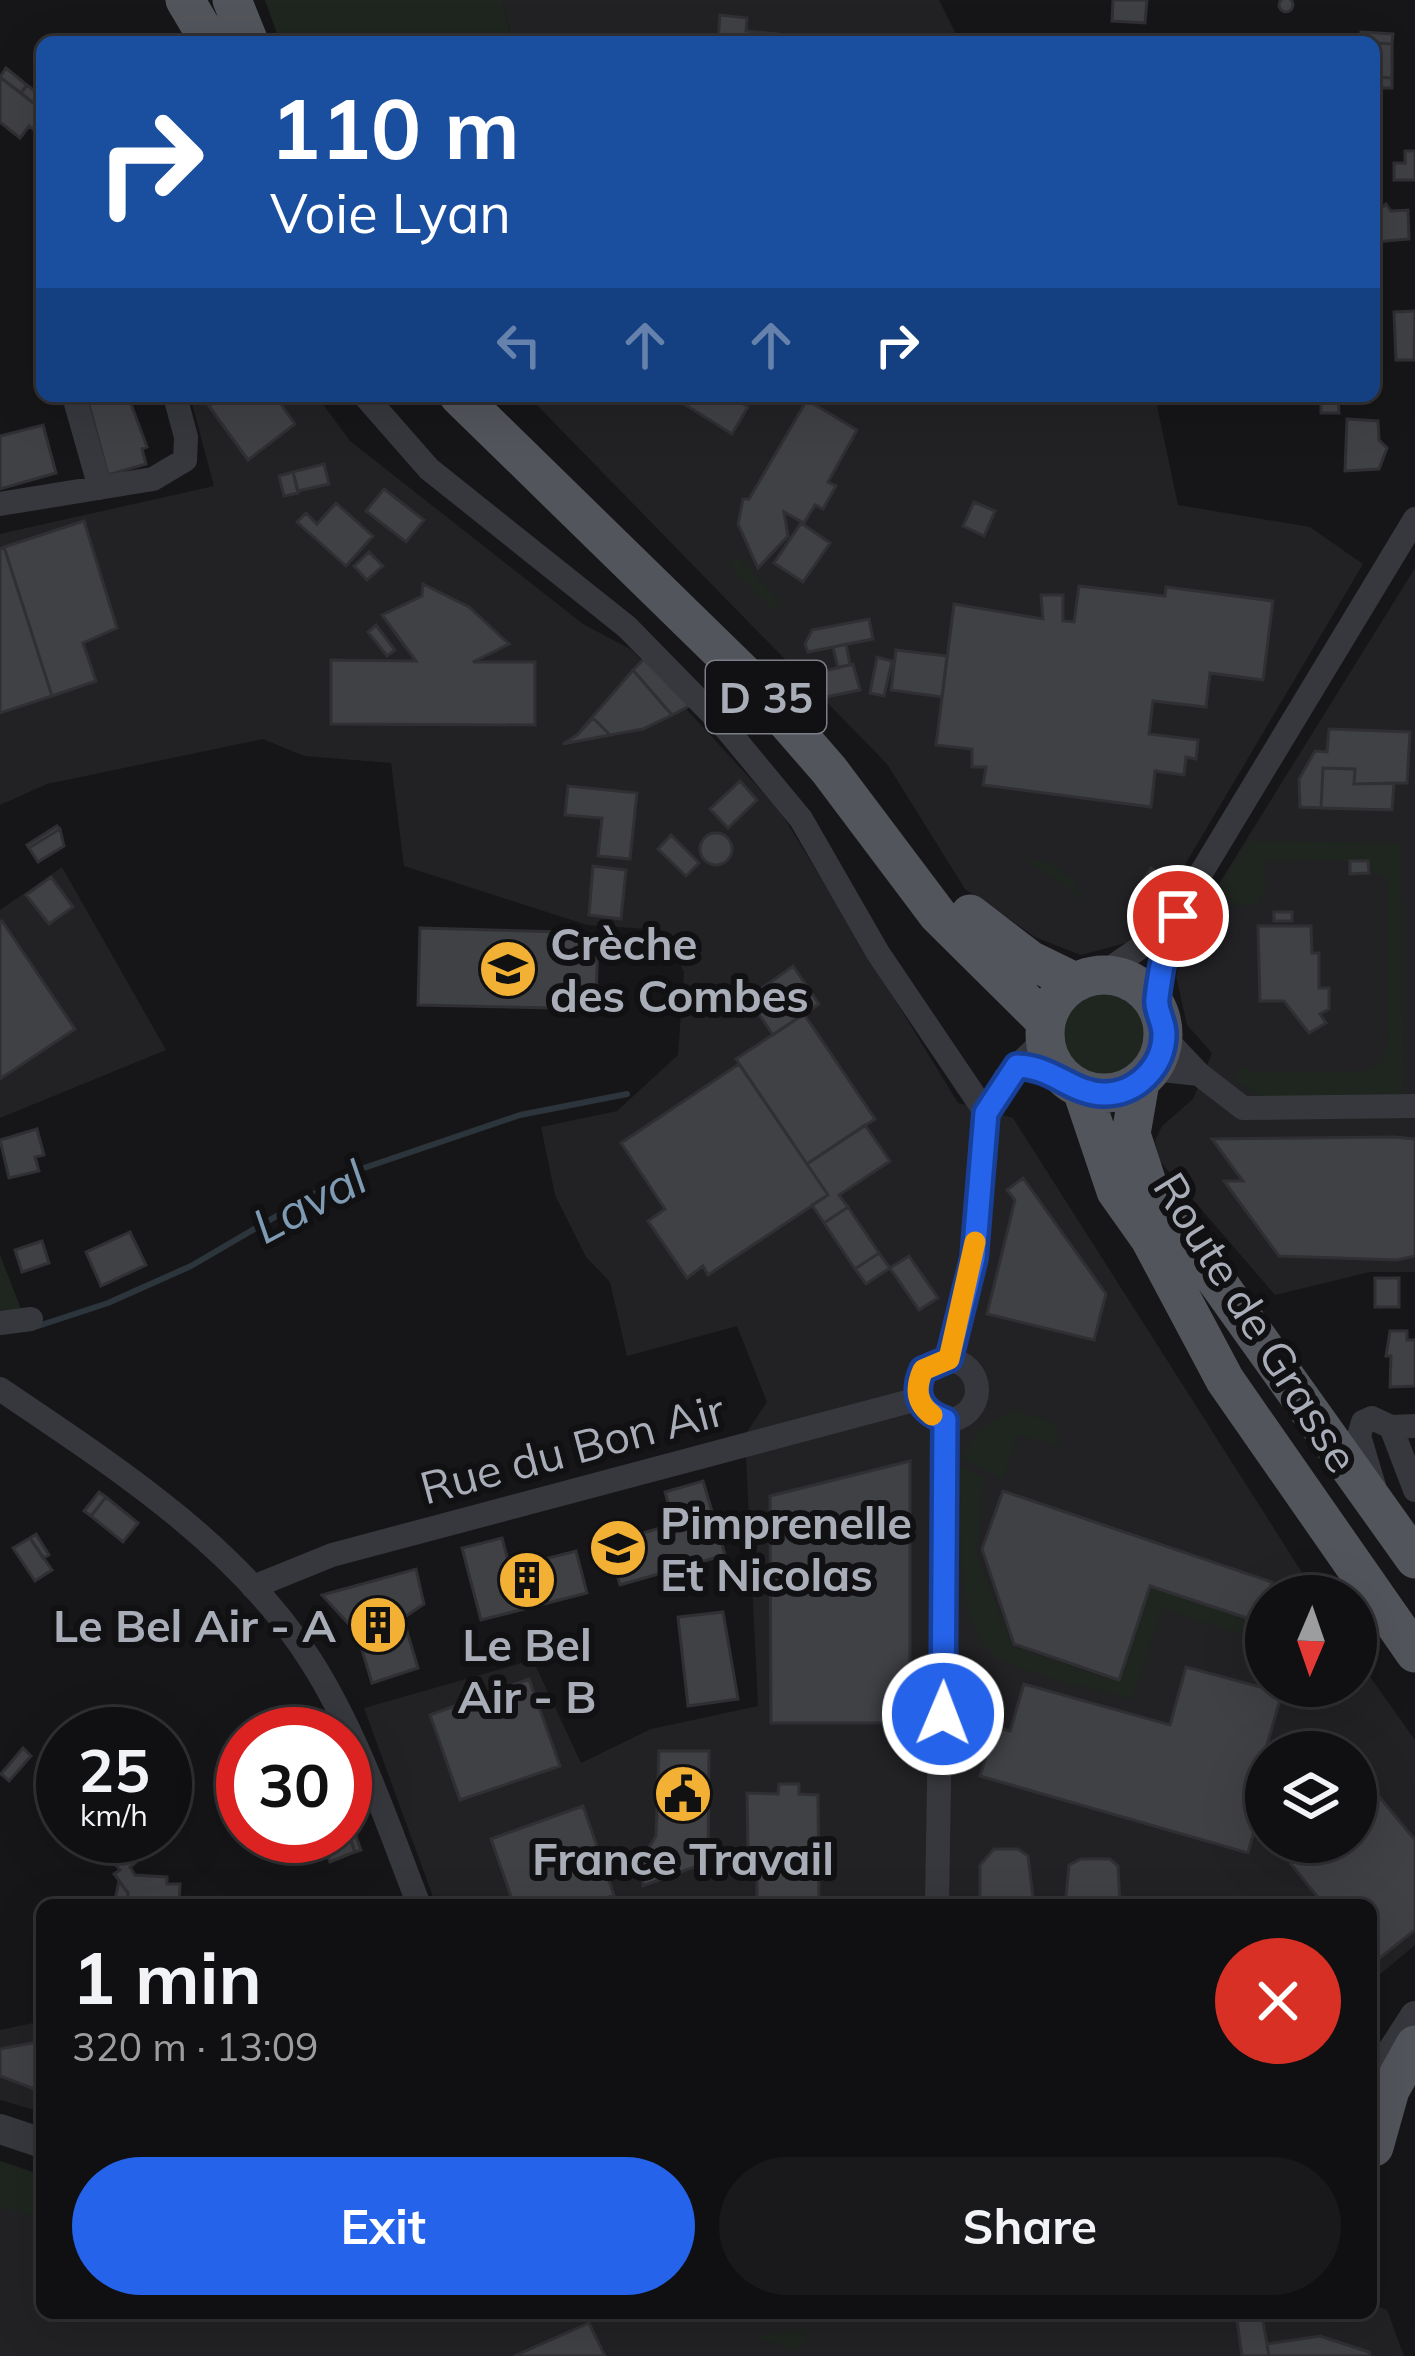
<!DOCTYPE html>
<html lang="en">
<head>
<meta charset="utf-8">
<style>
	:root { --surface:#101012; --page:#19191b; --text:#f1f3f6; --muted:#9c9d9f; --line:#303032; --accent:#2563eb }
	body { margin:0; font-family:Mulish,sans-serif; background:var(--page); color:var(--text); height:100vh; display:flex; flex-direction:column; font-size:45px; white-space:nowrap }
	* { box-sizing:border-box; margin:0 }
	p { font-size:39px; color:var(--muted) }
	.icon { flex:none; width:66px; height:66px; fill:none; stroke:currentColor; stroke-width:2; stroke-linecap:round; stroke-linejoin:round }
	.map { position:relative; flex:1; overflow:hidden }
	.side { position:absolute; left:36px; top:1899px; width:1341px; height:420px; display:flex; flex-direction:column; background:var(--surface); border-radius:18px; box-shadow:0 12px 48px #0002,0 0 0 3px var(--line) }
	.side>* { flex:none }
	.banner { position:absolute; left:36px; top:36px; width:1344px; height:366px; border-radius:18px; box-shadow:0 12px 48px #0002,0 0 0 3px var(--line); background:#1a4fa0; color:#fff; overflow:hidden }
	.needle { width:78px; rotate:182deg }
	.buttons { position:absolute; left:1245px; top:1575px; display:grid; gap:24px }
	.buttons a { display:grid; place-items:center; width:132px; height:132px; border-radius:50%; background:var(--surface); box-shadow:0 12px 48px #0002,0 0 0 3px var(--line); font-size:60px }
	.speed { position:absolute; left:36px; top:1707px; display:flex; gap:24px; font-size:60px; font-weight:700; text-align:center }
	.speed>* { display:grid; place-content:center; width:156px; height:156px; border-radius:50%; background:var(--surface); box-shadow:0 12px 48px #0002,0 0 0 3px var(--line); line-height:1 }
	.speed small { font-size:30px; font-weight:400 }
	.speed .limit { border:18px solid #d22; background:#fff; color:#111 }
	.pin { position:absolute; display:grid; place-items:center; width:102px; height:102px; color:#fff; margin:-51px; border:6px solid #fff; border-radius:50%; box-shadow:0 3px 12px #0007 }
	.me { position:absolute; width:132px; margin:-66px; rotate:1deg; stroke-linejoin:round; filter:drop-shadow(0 0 9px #0008) }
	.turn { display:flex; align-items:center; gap:42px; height:252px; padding:0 36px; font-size:54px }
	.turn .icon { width:156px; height:156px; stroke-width:2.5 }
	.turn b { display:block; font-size:84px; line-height:102px }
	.lanes { display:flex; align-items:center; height:114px; padding:0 36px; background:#0003; justify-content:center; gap:60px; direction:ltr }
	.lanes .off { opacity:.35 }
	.round { display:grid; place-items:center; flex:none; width:126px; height:126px; border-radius:63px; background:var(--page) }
	.head { display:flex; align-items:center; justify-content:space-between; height:204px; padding:0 36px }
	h1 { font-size:72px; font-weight:700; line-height:90px }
	.button { display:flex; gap:24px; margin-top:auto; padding:24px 36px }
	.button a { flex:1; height:138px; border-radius:72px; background:var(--accent); color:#fff; font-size:48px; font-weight:700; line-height:138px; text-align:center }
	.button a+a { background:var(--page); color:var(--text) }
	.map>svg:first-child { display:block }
</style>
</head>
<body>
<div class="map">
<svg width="1415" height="2356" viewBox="0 0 1415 2356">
	<rect width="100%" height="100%" fill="#161618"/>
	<path fill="#222225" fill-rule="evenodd" d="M501,0H939L960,42H513Z
		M190,396H317L350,441L583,624L632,650L780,811L958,1103L1013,1118L1317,1596H1266V1686H1356V1657L1415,1740V1945L1371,1982V1905H436L364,1708L533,1660L581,1763L651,1729L758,1706L745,1435L767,1402L737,1326L627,1356L610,1282L586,1257L555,1195L541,1127L617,1111L678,1055L684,972L662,930L587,925L404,866L391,763L304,756L263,739L47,784L0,805V534L214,486ZM1266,1752H1356V1842H1266Z
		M528,396H1155L1178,505L1310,527L1363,564L1154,917L1133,941L1081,955L1035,937L965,889L887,764Z
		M1415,568V1272H1370L1275,1295L1158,1159L1155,1141L1162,1126L1193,1099L1212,1053L1187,1025L1176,976L1194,924Z
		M62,867L166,1050L0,1118V910Z
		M42,2021V2112L0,2100V2030Z
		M0,2196L42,2211V2313H1371V2304L1387,2310L1404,2356H0Z"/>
	<path fill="#1e261f" d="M265,0H501L513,42H280Z
		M736,556L780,601L774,611L728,565Z
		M1248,841L1400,843L1403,1094L1259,1097L1235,1081L1241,1068L1260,1073L1366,1071L1381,1064L1389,1040L1387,879L1342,860L1264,861L1266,891L1258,903L1240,907L1219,889Z
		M1025,859C1054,859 1073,876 1087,902Z
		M1060 1034a45 45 0 1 1 90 0a45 45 0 1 1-90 0Z
		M0,1255L23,1314H0Z
		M1014,1411L1055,1422L1060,1446L1018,1435L1003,1479L961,1459C973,1434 988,1419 1014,1411Z
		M960,1466L984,1477L977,1554L1013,1647L1118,1682L1150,1586L1258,1622L1261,1615L1266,1643L1162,1608L1132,1699C1095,1688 1032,1677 999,1658C949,1628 963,1518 960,1466Z
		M0,2161L42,2175V2219L0,2207Z
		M808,2329L804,2344L795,2350L757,2337Z"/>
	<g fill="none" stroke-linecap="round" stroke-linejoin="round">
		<path stroke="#2c353c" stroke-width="6" d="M38,1326L108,1303L191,1266L352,1172L520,1115L627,1094"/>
	</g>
	<path fill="#404145" stroke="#303034" stroke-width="3" d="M1279 5a7 7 0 1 1 14 0a7 7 0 1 1-14 0Z
		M1113,0H1147L1145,23L1112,21Z
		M720,15L747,18L746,31L779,34L778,42H718Z
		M1361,32L1393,34L1392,44L1361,42Z
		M1204,36L1261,41V42H1204Z
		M1374,43L1392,44V78L1374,77Z
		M6,68L27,85L21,93L0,77Z
		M0,77L42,110L41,135L29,126L20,138L0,122Z
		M1374,77L1392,78V88H1374Z
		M27,85L42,97V110L21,93Z
		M1405,151H1415V180H1394V163H1405Z
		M1386,204L1391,211L1408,210L1409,239L1374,242V216Z
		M1415,311L1414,360H1396L1394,312Z
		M128,396L147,447L142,449L146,464L108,475L87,397Z
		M213,396H275L295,424L248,460L209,406L216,401Z
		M671,396H730L748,407L732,434Z
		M1321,396H1338L1339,413H1321Z
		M807,400L857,430L828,482L836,486L823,509L815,505L804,523L784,512L788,536L758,568L738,524L743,499H749Z
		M1347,419L1378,421L1379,440L1387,448L1379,469L1345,471Z
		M43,425L56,473L0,489V436Z
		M324,464L329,484L298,491L293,472Z
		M293,472L298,493L284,496L279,476Z
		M384,489L424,520L406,542L366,511Z
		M974,502L995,511L984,536L963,526Z
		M336,503L373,536L346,566L297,522L306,513L317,524Z
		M84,521L117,628L83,643L96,681L52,696L4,547Z
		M801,523L830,543L803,582L774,563Z
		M4,547L52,696L0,713V549Z
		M369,552L383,566L367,580L354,566Z
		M423,584L469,607L509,644L473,662H535V725L331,724V660L416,661L382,615L422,596Z
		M1079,586L1165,596L1166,587L1273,601L1263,680L1210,673L1206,707L1153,701L1149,734L1198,740L1196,759L1186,757L1184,775L1155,771L1151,807L983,785L986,767H972V749L936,745L954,604L1043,619L1041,595H1063V621L1074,622Z
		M869,619L873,639L808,652L805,644L812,630Z
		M376,625L395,650L387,656L368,632Z
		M846,644L850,665L838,667L833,647Z
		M896,650L947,656L942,697L891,690Z
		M877,657L892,661L884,696L870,693Z
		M645,658L691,705L672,715L633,670Z
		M853,664L860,690L826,697L820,672Z
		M633,670L672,715L643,729L610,735L593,718L577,735Z
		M593,718L610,735L563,744L577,735Z
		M1329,729L1410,732L1407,783L1354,784L1355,769L1323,768L1321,808L1300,807L1299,779L1315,751L1327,752Z
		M1323,768L1355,769L1354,784L1394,783L1392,810L1321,808Z
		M740,781L757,800L728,828L710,809Z
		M568,786L637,793L630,859L598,856L602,818L565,815Z
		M57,826L60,829L29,848L27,845Z
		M60,829L64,846L38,862L29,848Z
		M700 849a16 16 0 1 1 32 0a16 16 0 1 1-32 0Z
		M671,835L699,863L686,876L658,849Z
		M1350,861H1368L1369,873L1350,874Z
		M593,866L626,870L621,919L589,915Z
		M1151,868L1163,876L1157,885L1145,877Z
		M51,877L73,907L49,924L26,895Z
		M1274,912H1292V921H1274Z
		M2,921L75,1029L0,1079V922Z
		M1258,926H1311L1312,953H1319V988H1329V1009L1320,1014L1326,1023L1309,1033L1284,1001H1260Z
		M420,928L598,933L596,1009L418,1005Z
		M793,966L819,1004L773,1035L748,998Z
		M804,1014L875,1119L807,1164L736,1059Z
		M739,1064L828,1195L708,1275L703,1266L687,1278L648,1221L665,1209L621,1143Z
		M865,1125L890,1161L839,1195L848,1207L824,1223L812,1205L828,1195L807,1164Z
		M37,1129L44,1155L35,1157L39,1171L9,1178L0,1140Z
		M1395,1137L1415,1139V1256L1397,1260L1279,1256L1224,1181H1243L1212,1139Z
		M1023,1178L1106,1294L1094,1340L987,1314L1015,1200L1007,1190Z
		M848,1207L879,1253L855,1269L824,1223Z
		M130,1232L146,1265L101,1286L86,1252Z
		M42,1241L49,1263L22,1272L15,1250Z
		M879,1253L890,1268L866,1284L855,1269Z
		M909,1256L938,1298L919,1310L890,1268Z
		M1375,1278H1399V1307H1375Z
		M1390,1331H1407V1340H1415V1386L1390,1387L1391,1356H1386Z
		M910,1461V1723H771L770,1496Z
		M703,1481L725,1555L620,1585L608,1543L674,1524L665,1492Z
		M1003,1491L1272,1582L1259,1622L1150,1586L1119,1680L1014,1644L982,1549Z
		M99,1492L106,1497L91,1516L84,1511Z
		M106,1497L138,1523L123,1542L91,1516Z
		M36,1534L49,1555L43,1558L30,1538Z
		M30,1538L52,1570L35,1581L13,1548Z
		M502,1538L510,1568L576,1551L587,1593L481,1620L462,1548Z
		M416,1569L424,1604L403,1618L418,1668L372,1683L357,1633L322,1595Z
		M723,1612L738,1699L688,1706L678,1617Z
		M1186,1667L1282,1693L1255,1786L1265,1790L1248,1853L980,1776L995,1727L1010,1731L1024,1684L1170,1725Z
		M529,1679L560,1766L460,1800L430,1715Z
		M23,1748L31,1756L9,1781L1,1774Z
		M659,1751H709L708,1862L643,1886L642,1859L656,1836Z
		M63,1761V1798L45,1777Z
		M779,1784H799V1794L818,1795L819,1905H757V1852H748L747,1793L778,1794Z
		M1377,1794L1415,1840V1930L1371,1965V1905H1324L1291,1864L1318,1842H1356V1811Z
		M583,1806L614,1895L588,1905H514L491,1839Z
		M349,1812L355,1827L347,1830L355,1852L330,1862L320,1836H345Z
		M353,1828L361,1850L355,1852L347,1830Z
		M123,1848L135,1863L130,1867L135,1875L167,1877V1884H180L179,1905H127L128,1893L114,1874L120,1870L110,1858Z
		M994,1849H1018L1028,1856L1034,1905H980V1865Z
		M1081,1859H1110L1118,1866L1120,1905H1065L1069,1865Z
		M119,1881L128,1893L127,1905L115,1899Z
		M42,2041V2092L0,2076V2049Z
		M1262,2315L1269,2356H1242L1237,2320Z
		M589,2323L605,2356H514Z
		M1320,2336L1369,2352L1370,2356H1269L1267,2344Z"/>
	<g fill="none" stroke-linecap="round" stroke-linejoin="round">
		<path stroke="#37383d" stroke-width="24" d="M365,396L429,469L627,627L724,726L801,819L878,953L986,1113
			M75,400L100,488
			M0,504L153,479L185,460L186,437L175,396
			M1102,974L1174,924
			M1156,1004L1174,924L1195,883L1415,519
			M1164,1037L1199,1074L1243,1108L1415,1106
			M1017,1066L1058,1074
			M1153,1069L1199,1074
			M0,1323L31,1319
			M949,1359L973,1259L986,1113L1005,1078L1044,1040
			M917 1390a30 30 0 1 1 60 0a30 30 0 1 1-60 0Z
			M0,1389C111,1464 238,1545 311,1661C358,1735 387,1823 419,1905
			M1391,1427L1415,1490
			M1374,1486L1359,1436L1363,1422L1372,1418L1391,1427L1415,1426
			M253,1587L332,1555L918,1399
			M937,1905L945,1420"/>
		<path stroke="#37383d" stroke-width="30" d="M1371,2084L1415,2016
			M0,2129L42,2143"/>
		<path stroke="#53555c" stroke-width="39" d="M185,0L210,42
			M232,0L249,42
			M459,396L756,686L829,770L938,915L1045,1021
			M970,914L1030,960L1075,982
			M1045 1034a59 59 0 1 1 118 0a59 59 0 1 1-118 0Z
			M1140,1082L1131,1134L1147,1183L1415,1559
			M1082,1090L1116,1191L1150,1239L1225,1380L1415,1653
			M1374,2147L1390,2090L1415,2045"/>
	</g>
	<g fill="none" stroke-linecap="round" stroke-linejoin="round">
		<defs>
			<path id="route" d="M943,1714L945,1420C921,1411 912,1396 923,1370L949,1359L974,1258L986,1113L1017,1066C1054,1067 1072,1094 1104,1094C1137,1094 1164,1066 1164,1034C1164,1021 1155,1010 1157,998C1160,973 1166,938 1178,916"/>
		</defs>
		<use href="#route" stroke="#184099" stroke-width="30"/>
		<use href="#route" stroke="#2563eb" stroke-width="21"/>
		<path stroke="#f59e0b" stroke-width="21" d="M932,1415C916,1403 915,1388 923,1370L949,1359L975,1242"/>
	</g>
	<defs>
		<symbol id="school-disc" viewBox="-11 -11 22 22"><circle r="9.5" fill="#f2b134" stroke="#111113"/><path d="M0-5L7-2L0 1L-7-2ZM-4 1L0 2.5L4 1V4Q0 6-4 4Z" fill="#111"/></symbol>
		<symbol id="building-disc" viewBox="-11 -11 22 22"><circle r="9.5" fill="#f2b134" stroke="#111113"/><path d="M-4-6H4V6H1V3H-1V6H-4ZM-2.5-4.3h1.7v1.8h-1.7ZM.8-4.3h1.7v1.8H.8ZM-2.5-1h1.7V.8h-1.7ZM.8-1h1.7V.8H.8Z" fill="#111"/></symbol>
		<symbol id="civic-disc" viewBox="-11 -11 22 22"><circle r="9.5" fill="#f2b134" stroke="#111113"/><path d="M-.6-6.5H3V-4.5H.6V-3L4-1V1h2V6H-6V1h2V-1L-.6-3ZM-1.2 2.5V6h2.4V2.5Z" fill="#111"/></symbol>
	</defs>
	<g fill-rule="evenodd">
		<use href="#school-disc" x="475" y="936" width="66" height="66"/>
		<use href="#school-disc" x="585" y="1515" width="66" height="66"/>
		<use href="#building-disc" x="494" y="1547" width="66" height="66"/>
		<use href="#building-disc" x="345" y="1592" width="66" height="66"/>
		<use href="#civic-disc" x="650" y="1761" width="66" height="66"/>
	</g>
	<g text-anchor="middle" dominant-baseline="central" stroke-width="12" stroke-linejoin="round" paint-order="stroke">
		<rect fill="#111113" stroke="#7b7e86" stroke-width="3" x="706" y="661" width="120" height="72" rx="9"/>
		<g font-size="42" font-weight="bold" fill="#a8adb8">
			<text x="766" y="697">D 35</text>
		</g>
		<g font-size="45" font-weight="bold" fill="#a8adb8" stroke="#111113" text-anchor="start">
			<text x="550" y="943">Crèche<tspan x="550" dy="52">des Combes</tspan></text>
			<text x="660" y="1522">Pimprenelle<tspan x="660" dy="52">Et Nicolas</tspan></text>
			<text x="336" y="1625" text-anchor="end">Le Bel Air - A</text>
			<text x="527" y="1644" text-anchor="middle">Le Bel<tspan x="527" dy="52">Air - B</tspan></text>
			<text x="683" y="1858" text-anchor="middle">France Travail</text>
		</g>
		<g font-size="45" fill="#a8adb8" stroke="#111113">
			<text transform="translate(1257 1322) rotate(58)">Route de Grasse</text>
			<text transform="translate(572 1448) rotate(-15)">Rue du Bon Air</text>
		</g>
		<g font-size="48" font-style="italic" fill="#7f9bb3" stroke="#111113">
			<text transform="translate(309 1201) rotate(-28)">Laval</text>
		</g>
	</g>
</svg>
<div class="buttons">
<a><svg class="needle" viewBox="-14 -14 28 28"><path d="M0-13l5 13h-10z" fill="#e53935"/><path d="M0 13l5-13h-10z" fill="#9c9d9f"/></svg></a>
<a><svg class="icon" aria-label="layers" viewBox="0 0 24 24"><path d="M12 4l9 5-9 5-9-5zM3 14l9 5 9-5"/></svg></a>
</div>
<div class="speed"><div>25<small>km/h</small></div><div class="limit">30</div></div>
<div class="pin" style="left:1178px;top:916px;background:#d93025"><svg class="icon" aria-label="arrive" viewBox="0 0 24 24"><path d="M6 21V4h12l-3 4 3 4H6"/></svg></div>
<svg class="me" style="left:943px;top:1714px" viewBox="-20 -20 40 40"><circle r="17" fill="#2563eb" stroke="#fff" stroke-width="3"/><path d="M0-11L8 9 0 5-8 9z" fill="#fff"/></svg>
<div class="banner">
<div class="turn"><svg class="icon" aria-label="right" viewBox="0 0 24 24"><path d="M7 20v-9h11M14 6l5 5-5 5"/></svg><div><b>110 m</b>Voie Lyan</div></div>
<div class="lanes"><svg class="icon off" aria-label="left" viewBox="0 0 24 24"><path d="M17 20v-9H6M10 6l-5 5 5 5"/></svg><svg class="icon off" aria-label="ahead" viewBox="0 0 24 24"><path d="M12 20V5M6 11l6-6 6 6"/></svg><svg class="icon off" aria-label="ahead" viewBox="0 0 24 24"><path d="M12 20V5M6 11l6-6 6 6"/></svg><svg class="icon" aria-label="right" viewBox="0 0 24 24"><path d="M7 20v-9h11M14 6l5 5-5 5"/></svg></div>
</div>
<section class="side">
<div class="head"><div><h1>1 min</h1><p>320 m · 13:09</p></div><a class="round" style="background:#d93025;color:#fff"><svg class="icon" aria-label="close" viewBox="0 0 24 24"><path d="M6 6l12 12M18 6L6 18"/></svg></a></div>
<div class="button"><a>Exit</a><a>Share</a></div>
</section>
</div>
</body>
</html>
